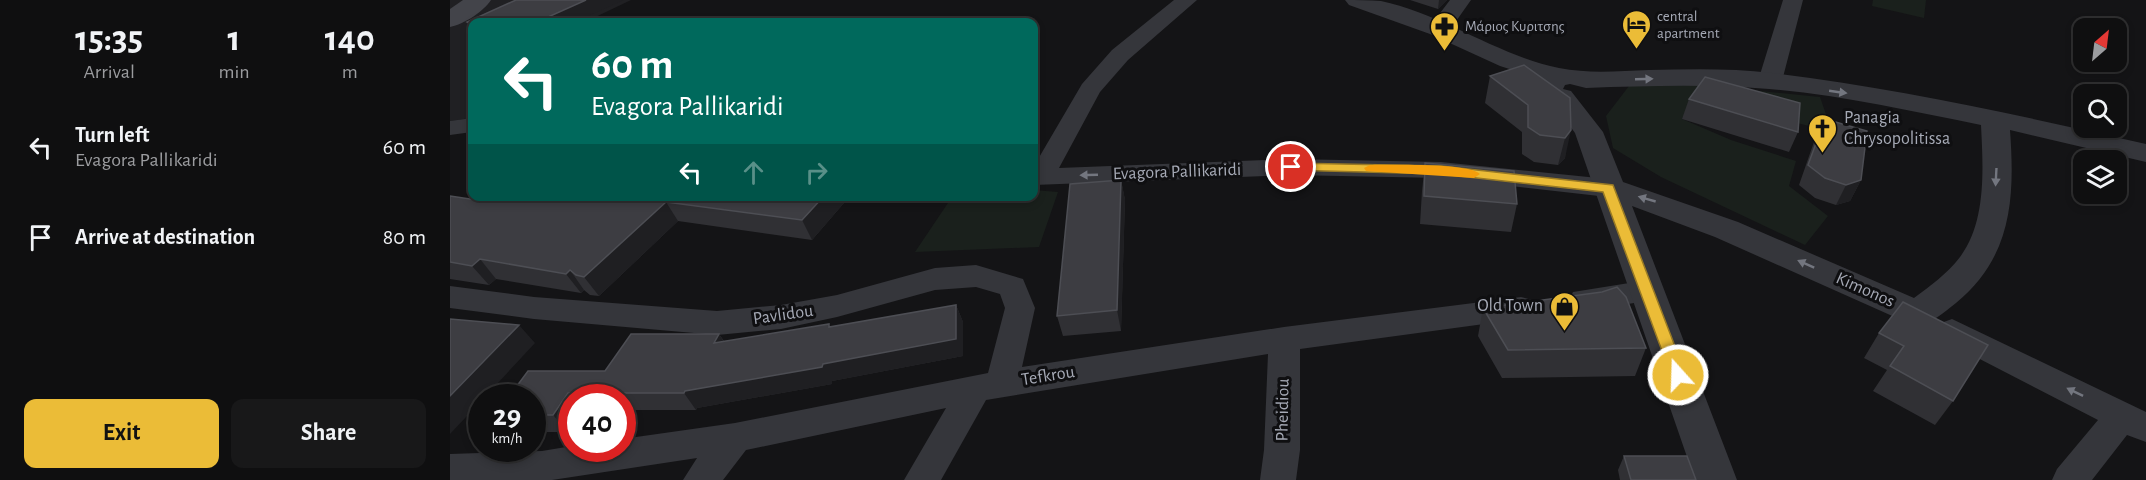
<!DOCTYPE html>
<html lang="en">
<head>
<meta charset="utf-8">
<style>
	:root { --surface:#0f0f10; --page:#181819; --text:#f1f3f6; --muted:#9b9c9f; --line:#2f2f30; --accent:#ebbc37 }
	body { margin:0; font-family:"Alegreya Sans",sans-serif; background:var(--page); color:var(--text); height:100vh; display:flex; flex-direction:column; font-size:22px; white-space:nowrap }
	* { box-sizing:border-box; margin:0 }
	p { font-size:20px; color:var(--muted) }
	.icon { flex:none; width:33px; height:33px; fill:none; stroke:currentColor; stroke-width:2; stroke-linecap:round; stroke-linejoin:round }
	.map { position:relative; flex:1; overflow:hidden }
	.panel { display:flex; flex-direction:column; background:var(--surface); width:450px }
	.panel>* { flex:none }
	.banner { position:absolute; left:18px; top:18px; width:570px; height:183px; border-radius:12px; box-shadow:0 3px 9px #0003,0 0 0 2px var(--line); background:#00695c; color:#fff; overflow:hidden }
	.needle { width:39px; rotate:28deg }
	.buttons { position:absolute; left:1623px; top:18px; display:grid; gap:12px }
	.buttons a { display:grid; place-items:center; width:54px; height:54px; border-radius:12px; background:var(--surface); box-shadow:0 3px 9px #0003,0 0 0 2px var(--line); font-size:30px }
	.speed { position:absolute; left:18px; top:384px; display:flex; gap:12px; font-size:30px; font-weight:700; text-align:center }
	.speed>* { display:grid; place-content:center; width:78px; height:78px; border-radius:50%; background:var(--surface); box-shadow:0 3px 9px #0003,0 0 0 2px var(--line); line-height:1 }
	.speed small { font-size:15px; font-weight:400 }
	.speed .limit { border:9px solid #d22; background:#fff; color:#111 }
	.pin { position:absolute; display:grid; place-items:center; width:51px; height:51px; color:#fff; margin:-26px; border:3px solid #fff; border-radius:50%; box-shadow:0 2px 6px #0007 }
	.me { position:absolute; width:66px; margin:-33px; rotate:340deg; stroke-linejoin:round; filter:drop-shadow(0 0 4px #0008) }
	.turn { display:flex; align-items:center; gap:21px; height:126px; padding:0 24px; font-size:27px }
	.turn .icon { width:78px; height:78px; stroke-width:2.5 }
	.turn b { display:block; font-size:42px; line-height:51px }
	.lanes { display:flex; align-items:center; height:57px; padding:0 24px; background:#0003; justify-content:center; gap:30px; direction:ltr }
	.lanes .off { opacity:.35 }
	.eta { display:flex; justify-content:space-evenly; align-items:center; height:102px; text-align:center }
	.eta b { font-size:36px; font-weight:700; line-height:42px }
	.button { display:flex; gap:12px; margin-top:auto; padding:12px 24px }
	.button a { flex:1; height:69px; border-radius:12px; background:var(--accent); color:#111; font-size:24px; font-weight:700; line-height:69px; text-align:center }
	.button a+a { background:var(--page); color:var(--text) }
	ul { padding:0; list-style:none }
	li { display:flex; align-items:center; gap:18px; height:90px; padding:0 24px }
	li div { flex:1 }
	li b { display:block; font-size:22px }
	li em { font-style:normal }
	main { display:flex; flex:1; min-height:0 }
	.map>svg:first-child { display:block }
</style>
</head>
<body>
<main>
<section class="panel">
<div class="eta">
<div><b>15:35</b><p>Arrival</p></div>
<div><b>1</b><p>min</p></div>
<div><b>140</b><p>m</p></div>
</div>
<ul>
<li><svg class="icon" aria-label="left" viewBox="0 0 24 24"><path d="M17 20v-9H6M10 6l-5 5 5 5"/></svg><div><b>Turn left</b><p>Evagora Pallikaridi</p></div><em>60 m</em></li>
<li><svg class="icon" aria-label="arrive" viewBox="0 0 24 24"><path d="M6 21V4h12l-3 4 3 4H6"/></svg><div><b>Arrive at destination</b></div><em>80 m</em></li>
</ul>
<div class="button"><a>Exit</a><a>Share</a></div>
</section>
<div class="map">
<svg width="1696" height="480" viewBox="0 0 1696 480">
	<rect width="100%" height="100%" fill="#141416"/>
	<path fill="#202023" d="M0,0H181L135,22H22V118L0,121Z"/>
	<path fill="#1a201c" d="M1423,0H1476L1474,18L1422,6Z
		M1251,85L1370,97L1382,132L1248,97L1232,119L1281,140L1346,161L1339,186L1378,216L1355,245L1211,177L1163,148L1156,116L1179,86Z
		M584,190L608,192L589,247L465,252L502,197L584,196Z"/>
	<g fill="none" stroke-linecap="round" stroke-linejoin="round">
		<path fill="#35363b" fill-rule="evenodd" d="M724,0H747L678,60L650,92L609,168L841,159L991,162L1158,179L1167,182L1171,188L1167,194L1158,197L991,178L841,175L584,185V166L632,84L662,50Z
			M1000,0H1021L997,34L989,35L981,34L978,29Z
			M1333,0H1353L1332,81L1328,86L1320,88L1312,86L1308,81Z
			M22,118V132L0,135V121Z
			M526,265L573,279L585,308L572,367L834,327L1071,297L1082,300L1086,308L1082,316L1071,319L850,349V450L846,480H810L814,450L818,354L536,400L491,480H454L496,408L296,450L273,480H233L247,458L102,480H0V454L92,451L122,446V448H172V439L285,423L538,373L555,308L550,294L526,287L485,290L387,317L331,329L267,335L84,319L0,308V286L84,297L267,311L331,305L387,295L485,268Z
			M1198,280L1209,283L1213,291L1209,299L1134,311L1123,308L1119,300L1123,292Z
			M1502,319L1696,412V442L1677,435L1642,480H1602L1607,469L1648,420L1491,339L1486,331L1491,323Z"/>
		<path fill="#35363b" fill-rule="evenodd" d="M895,0C907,0 920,0 931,1C992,14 1049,56 1109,68C1139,74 1169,71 1199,70C1240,69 1282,68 1322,73C1448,88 1572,116 1696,144V162L1560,130C1565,198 1562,257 1506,303C1493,313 1482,323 1467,327L1265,237L1182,206L1287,480H1245L1125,133L1098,96L1090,94L1086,88L1091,79L1050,66L980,34L899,5ZM1120,84L1136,88C1197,86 1258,84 1319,89C1390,95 1461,111 1531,125C1533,167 1537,221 1510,257C1497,274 1480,286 1464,298L1288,222L1173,182L1153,132L1121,91L1113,89L1115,85Z"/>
		<path fill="#43444a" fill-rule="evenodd" d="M13,0H41C33,12 14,24 0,27V9Z"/>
	</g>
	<path fill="#303034" d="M960,0H997L988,9Z
		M1040,76L1120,98L1115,158L1108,165L1084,162L1072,154V132L1035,103Z
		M1239,99L1348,132L1339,152L1232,119Z
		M1375,119L1411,180L1400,201L1386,205L1365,198L1349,185L1365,139Z
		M975,163L1067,204L1061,232L970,224L972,191Z
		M671,180L675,200L671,331L613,336L607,316Z
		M0,196L40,202L47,196H400L362,240L228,221L149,296L140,295L134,290L131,293L46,279L39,285L0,279Z
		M1453,302L1503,401L1485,425L1423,391L1437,370L1414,358L1429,333Z
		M506,305L513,322V356L382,381V384L247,408L246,410H172V398H122L118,432H82V398L155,371L269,334L274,341L381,327Z
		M1033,308L1196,348L1185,376L1052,378L1028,336Z
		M1174,456L1246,480H1170L1168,470Z"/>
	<path fill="#1f1f22" d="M136,0H174L125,22H87Z
		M989,0H997L988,9Z
		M584,99L589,119L584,127Z
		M1121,130L1115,158L1108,165L1115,138Z
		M671,180L675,200L671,331L667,310Z
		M1411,180L1400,201L1386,205L1396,185Z
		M374,196H400L362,240L352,220Z
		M216,202L228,221L149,296L134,277Z
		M30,259L46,279L39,285L22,266Z
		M120,270L134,290L131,293L116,274Z
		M506,305L513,322V356L382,381V384L247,408L246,410L234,393L235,391L373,364Z
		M69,325L85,343L34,398H32V400L0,434V396Z
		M269,334L280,351L264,343Z
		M118,393L122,398V427L118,432L103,415Z"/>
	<path fill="#3d3d42" stroke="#4d4e54" stroke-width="1.5" d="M66,0H136L87,22H22V25L17,22Z
		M1074,65L1120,98L1121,130L1115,138L1090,135L1078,127V105L1040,76Z
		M1255,77L1350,103L1348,132L1239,99Z
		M1375,119L1417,131L1411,180L1396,185L1375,178L1358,165Z
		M975,163L1064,171L1067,204L974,196Z
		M671,180L667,310L607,316L620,184Z
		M0,196L40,202L47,196H374L352,220L216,202L134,277L126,275L120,270L116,274L30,259L22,266L0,262Z
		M1167,287L1176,297L1196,348L1058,350L1033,308L1152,292Z
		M1453,302L1538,345L1503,401L1440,366L1454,346L1429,333Z
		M506,305V339L373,364L372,367L235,391L234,393H118L103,415H82V398H58L78,371H155L181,334H269L264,343L379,324V327Z
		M0,319L69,325L0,396Z
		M1174,456H1237L1246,480H1181Z"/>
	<defs><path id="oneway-solid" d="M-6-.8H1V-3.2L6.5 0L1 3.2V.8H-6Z" transform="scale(1.5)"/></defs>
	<g fill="#73767f">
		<use href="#oneway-solid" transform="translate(1194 79) rotate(-2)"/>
		<use href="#oneway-solid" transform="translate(1388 92) rotate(8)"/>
		<use href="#oneway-solid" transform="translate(639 175) rotate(178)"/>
		<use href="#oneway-solid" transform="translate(1546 177) rotate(93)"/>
		<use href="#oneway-solid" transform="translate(1197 199) rotate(-164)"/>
		<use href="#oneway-solid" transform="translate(1356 264) rotate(-156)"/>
		<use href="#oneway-solid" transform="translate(1625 392) rotate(-154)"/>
	</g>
	<path fill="#ebbc37" stroke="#997a24" stroke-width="1.5" d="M841,163L991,166L1163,185L1236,375L1234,380L1228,382L1223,380L1221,375L1153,192L991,174L837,170L835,167L837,164Z"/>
	<path fill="#f59e0b" d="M920,165C940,165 1019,163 1030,174L1024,178L916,171L914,168Z"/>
	<defs>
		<symbol id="hotel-pin" viewBox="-11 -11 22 30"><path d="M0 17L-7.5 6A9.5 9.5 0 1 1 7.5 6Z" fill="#ebbc37" stroke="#0f0f11"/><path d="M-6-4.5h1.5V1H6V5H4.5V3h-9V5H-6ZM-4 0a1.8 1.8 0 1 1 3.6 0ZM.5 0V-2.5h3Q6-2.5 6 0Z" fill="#111"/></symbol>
		<symbol id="pharmacy-pin" viewBox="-11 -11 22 30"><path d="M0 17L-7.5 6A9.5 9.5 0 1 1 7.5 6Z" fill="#ebbc37" stroke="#0f0f11"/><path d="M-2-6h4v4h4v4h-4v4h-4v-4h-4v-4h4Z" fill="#111"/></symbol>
		<symbol id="church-pin" viewBox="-11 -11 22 30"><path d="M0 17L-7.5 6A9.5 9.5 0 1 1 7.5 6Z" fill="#ebbc37" stroke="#0f0f11"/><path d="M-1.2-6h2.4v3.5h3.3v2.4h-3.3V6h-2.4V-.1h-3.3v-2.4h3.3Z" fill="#111"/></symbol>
		<symbol id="shop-pin" viewBox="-11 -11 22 30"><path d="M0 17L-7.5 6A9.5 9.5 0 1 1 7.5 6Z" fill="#ebbc37" stroke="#0f0f11"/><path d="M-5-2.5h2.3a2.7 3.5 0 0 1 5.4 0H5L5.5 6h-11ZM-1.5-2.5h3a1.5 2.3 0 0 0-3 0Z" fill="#111"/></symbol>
	</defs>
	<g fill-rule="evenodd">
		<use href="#hotel-pin" x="1170" y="8" width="33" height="45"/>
		<use href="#pharmacy-pin" x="978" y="10" width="33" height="45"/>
		<use href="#church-pin" x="1356" y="112" width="33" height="45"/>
		<use href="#shop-pin" x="1098" y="290" width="33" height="45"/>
	</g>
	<g text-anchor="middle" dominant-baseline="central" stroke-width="6" stroke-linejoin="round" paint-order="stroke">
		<g font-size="15" fill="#a6aab6" stroke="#0f0f11" text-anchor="start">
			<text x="1207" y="16">central<tspan x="1207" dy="17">apartment</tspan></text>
			<text x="1015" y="26">Μάριος Κυριτσης</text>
		</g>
		<g font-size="18" fill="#a6aab6" stroke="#0f0f11" text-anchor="start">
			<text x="1394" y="118">Panagia<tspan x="1394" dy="21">Chrysopolitissa</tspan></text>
			<text x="1093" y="306" text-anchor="end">Old Town</text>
		</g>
		<g font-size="18" fill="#a6aab6" stroke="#0f0f11">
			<text transform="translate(727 172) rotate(-2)">Evagora Pallikaridi</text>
			<text transform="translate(1415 290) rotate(24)">Kimonos</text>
			<text transform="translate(333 315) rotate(-8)">Pavlidou</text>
			<text transform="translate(598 376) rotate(-9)">Tefkrou</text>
			<text transform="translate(833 410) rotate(-89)">Pheidiou</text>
		</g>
	</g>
</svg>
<div class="buttons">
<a><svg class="needle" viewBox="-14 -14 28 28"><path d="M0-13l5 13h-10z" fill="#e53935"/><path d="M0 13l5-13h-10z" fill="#9b9c9f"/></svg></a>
<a><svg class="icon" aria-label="search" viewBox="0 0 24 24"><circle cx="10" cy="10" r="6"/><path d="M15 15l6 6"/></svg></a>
<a><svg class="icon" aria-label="layers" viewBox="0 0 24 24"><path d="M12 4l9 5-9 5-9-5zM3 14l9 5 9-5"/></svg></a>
</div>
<div class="speed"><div>29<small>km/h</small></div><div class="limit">40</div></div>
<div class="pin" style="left:841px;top:167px;background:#d93025"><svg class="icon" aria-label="arrive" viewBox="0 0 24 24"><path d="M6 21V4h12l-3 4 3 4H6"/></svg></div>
<svg class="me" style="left:1228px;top:375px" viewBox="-20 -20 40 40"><circle r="17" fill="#ebbc37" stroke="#fff" stroke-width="3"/><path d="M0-11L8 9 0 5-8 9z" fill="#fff"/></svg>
<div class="banner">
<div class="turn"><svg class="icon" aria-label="left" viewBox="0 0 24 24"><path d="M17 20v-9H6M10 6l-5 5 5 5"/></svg><div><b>60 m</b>Evagora Pallikaridi</div></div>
<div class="lanes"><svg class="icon" aria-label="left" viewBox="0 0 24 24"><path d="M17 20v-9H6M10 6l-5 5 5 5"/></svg><svg class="icon off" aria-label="ahead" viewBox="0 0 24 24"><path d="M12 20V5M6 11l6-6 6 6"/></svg><svg class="icon off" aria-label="right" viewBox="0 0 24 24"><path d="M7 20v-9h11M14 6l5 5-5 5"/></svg></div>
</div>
</div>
</main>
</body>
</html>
